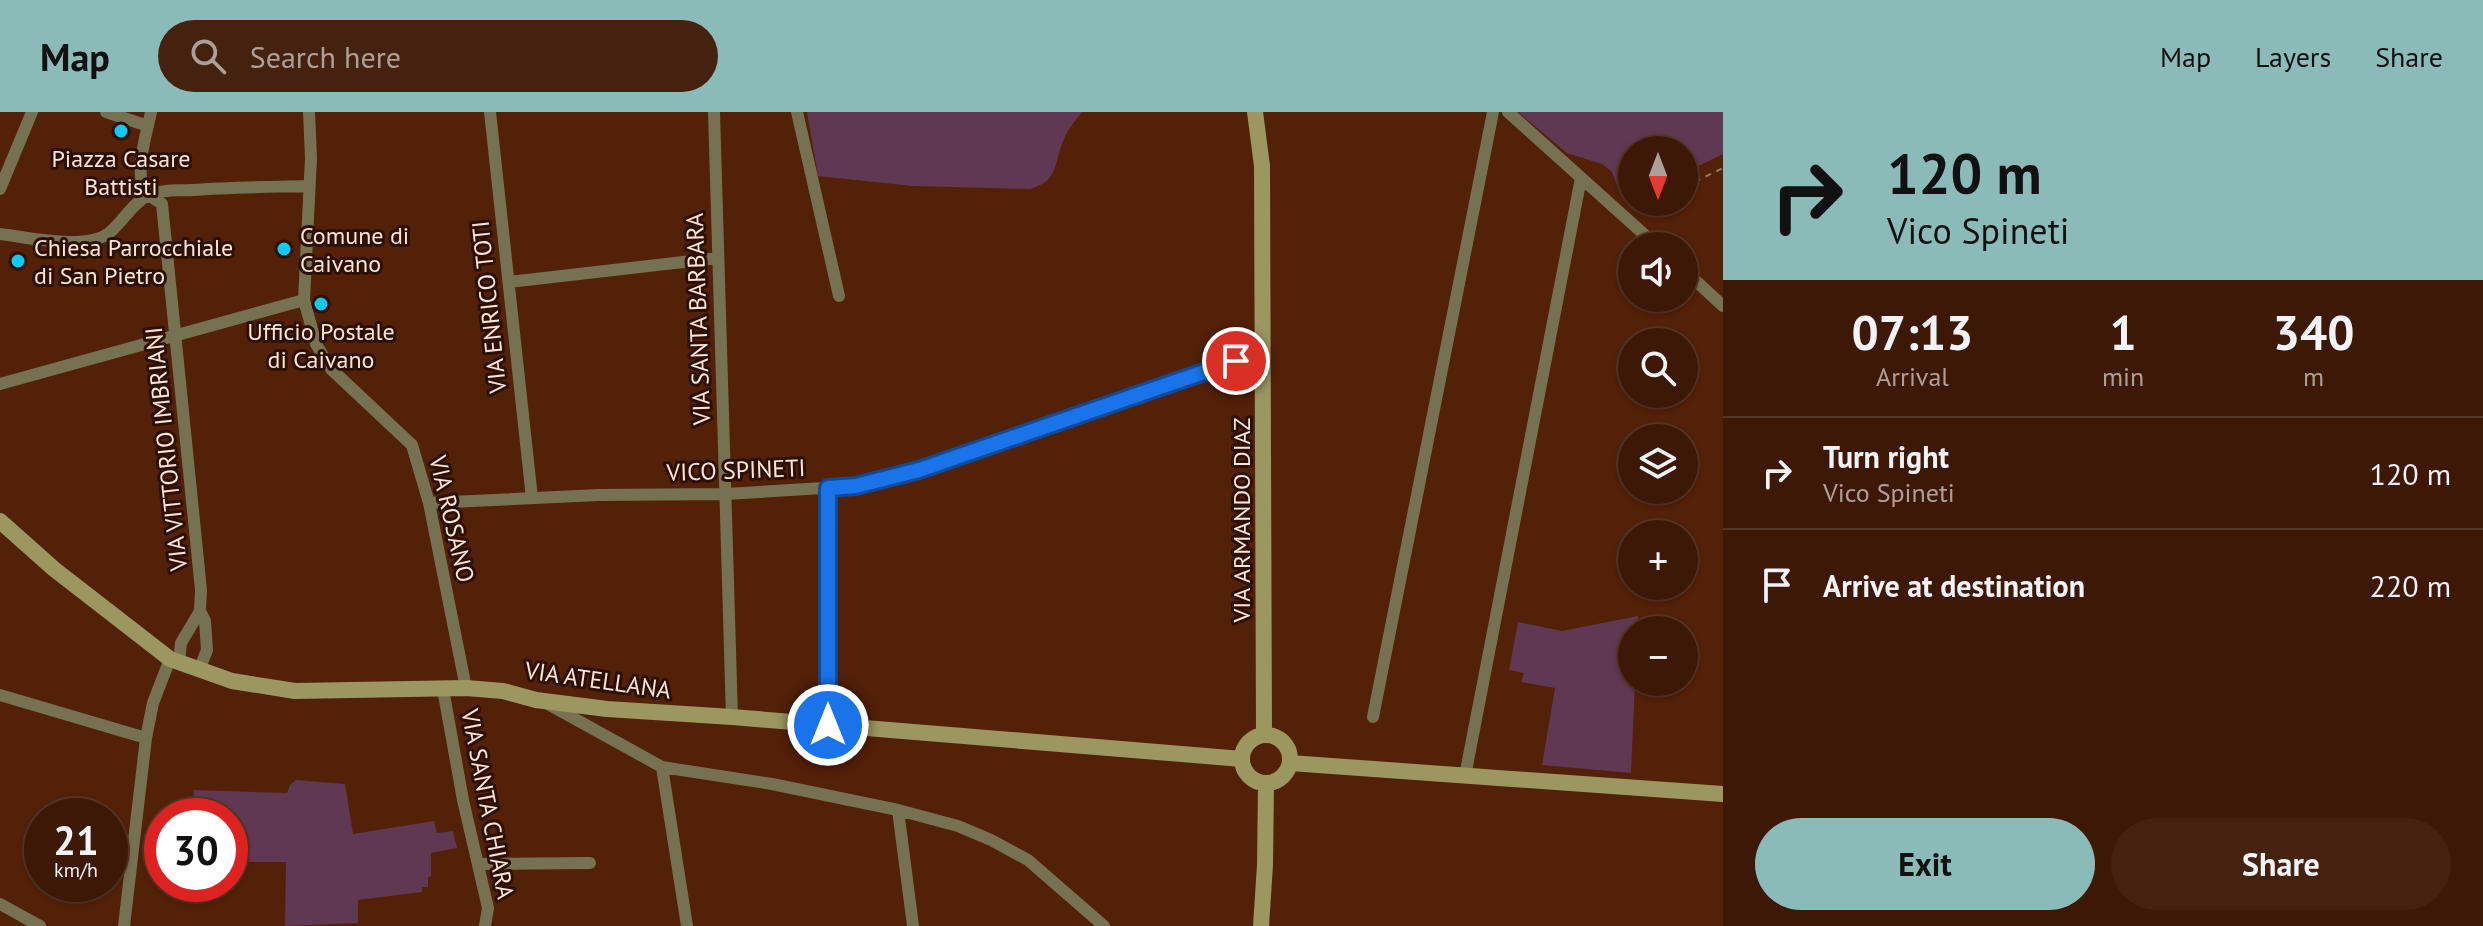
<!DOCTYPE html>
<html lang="en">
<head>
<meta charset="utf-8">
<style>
	:root { --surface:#3e1806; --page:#452110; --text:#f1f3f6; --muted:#ada09b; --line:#573728; --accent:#8bbbb9 }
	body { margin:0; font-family:"PT Sans",sans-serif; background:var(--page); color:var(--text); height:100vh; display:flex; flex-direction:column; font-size:30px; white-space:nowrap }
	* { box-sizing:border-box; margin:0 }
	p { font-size:26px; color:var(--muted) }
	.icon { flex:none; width:44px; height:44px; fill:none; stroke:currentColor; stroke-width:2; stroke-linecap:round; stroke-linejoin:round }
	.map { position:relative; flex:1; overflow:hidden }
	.side { display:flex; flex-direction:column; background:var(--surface); width:760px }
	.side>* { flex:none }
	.guide { background:#8bbbb9; color:#111; overflow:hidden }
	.needle { width:52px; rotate:180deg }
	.buttons { position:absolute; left:1618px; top:24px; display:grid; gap:16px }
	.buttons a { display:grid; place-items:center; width:80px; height:80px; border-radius:50%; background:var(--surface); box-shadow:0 2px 6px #0004,0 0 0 2px var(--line); font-size:40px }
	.speed { position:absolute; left:24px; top:686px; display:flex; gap:16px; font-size:40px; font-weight:700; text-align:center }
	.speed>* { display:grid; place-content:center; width:104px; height:104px; border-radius:50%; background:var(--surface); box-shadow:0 2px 6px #0004,0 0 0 2px var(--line); line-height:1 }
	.speed small { font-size:20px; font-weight:400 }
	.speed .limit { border:12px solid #d22; background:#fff; color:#111 }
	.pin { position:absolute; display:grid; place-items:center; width:68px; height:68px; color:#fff; margin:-34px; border:4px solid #fff; border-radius:50%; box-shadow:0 2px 8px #0007 }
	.me { position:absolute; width:88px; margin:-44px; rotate:0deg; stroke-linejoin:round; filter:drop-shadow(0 0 6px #0008) }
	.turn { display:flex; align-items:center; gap:28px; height:168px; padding:0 32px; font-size:36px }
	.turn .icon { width:104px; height:104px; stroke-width:2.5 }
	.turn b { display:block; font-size:56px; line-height:68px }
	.eta { display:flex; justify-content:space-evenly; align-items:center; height:136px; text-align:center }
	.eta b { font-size:48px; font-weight:700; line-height:56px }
	.action { display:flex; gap:16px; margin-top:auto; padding:16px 32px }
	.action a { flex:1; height:92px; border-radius:48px; background:var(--accent); color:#111; font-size:32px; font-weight:700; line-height:92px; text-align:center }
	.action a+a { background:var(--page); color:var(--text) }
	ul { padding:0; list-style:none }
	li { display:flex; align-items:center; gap:24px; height:112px; padding:0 32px; border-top:2px solid var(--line) }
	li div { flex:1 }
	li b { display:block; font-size:30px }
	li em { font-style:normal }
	header { display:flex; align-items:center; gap:48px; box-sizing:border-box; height:112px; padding:0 40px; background:var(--accent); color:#111 }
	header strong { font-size:38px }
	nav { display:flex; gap:44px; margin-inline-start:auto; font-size:28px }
	.search { width:560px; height:72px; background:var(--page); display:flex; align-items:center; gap:20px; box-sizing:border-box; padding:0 28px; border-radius:44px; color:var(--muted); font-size:30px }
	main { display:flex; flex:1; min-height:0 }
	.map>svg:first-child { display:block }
</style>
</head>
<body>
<header>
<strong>Map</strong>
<div class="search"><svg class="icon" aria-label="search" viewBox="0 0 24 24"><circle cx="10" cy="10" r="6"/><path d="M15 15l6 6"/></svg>Search here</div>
<nav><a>Map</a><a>Layers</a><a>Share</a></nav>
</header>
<main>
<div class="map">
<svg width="1723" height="814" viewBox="0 0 1723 814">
	<rect width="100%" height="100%" fill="#532008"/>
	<path fill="#613851" d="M807,0H1082C1075,9 1068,17 1064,27C1053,52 1060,68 1030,77L912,74L818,64Z
		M1518,0H1723V42L1684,61V38H1632V86L1617,73L1612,60L1602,52L1567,41Z
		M1638,504L1637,518H1632V570H1635L1631,661L1542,653L1555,576L1521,570L1524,561L1509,558L1518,510L1562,519Z
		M296,668L345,672L353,722L434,709L437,721L453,719L457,736L431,741V764L428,765V775H422V780L358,788V811L285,814L286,750H230V704H187V687L193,688L194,678L287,681L290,673Z"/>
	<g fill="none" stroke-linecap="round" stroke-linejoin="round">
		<path stroke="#9d7563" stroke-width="2" stroke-dasharray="6 6" stroke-linecap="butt" d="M1684,75L1723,56
			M1635,98L1652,90"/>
		<path stroke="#767251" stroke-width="12" d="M106,0L148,14
			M151,0C147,21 133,61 146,80C150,85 157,88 162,92L201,478L200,499L205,509L207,538L199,558
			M309,0L311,46L304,188L316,232L331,257L412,333L429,391L466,576
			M490,0L532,386
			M714,0L732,605
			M797,0L839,184
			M1508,0L1657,134
			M0,77L32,0
			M0,122C28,125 85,139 109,121C123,110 132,91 149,83C162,77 179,79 192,78C231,75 270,75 309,74
			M1684,158L1723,194
			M509,170L718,146
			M0,272L304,188
			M828,376V613
			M429,391L599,383L726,382L856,374L919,358L1072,307L1264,239
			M179,550L181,531L200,499
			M443,577L463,688L488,796L485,814
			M0,583L146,626
			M548,592L662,655L772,672L898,698L958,714L991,728L1028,748L1104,814
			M1373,605L1493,0
			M662,655L687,814
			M1465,664L1581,66
			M898,698L913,814
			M478,752L590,751
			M0,792L40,814
			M124,814L146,626L153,591L170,547"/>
		<path stroke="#9c9660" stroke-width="16" d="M1255,0L1262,54L1264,623
			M0,409L54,457L170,547L232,569L295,579L466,576L503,579L536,588L607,597L732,605L1242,647
			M1242 647a24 24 0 1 1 48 0a24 24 0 1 1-48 0Z
			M1290,651L1723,682
			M1261,814L1265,753L1266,671"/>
	</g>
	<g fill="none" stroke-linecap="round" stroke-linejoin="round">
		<defs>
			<path id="route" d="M828,613V376L856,374L919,358L1236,249"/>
		</defs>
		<use href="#route" stroke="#114b97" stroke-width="20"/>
		<use href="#route" stroke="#1a73e8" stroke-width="14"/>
	</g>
	<g fill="#0acafa" stroke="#2d1004" stroke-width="3">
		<circle cx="121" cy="19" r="8"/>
		<circle cx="284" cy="137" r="8"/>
		<circle cx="18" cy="149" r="8"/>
		<circle cx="321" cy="192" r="8"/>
	</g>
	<g text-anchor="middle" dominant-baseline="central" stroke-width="6" stroke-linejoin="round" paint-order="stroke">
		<g font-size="24" fill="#fde3d9" stroke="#2d1004">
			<text x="121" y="46">Piazza Casare<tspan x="121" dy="28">Battisti</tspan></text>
			<text x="300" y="123" text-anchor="start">Comune di<tspan x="300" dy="28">Caivano</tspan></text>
			<text x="34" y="135" text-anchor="start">Chiesa Parrocchiale<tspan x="34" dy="28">di San Pietro</tspan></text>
			<text x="321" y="219">Ufficio Postale<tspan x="321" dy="28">di Caivano</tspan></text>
		</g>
		<g font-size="24" fill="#fde3d9" stroke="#2d1004">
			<text transform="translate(489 195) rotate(-96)">VIA ENRICO TOTI</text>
			<text transform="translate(698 207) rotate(-92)">VIA SANTA BARBARA</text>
			<text transform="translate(166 337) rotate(-96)">VIA VITTORIO IMBRIANI</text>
			<text transform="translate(736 358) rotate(-2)">VICO SPINETI</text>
			<text transform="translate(452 407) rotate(77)">VIA ROSANO</text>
			<text transform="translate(1241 408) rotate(-90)">VIA ARMANDO DIAZ</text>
			<text transform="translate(598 568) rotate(8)">VIA ATELLANA</text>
			<text transform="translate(488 692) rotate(79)">VIA SANTA CHIARA</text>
		</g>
	</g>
</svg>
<div class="buttons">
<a><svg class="needle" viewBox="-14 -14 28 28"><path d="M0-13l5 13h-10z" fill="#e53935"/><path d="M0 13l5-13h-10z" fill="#ada09b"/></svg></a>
<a><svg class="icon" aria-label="sound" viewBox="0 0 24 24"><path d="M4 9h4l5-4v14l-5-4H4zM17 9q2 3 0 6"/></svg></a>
<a><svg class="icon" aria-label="search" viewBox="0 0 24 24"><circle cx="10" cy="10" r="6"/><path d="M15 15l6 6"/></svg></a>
<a><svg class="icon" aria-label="layers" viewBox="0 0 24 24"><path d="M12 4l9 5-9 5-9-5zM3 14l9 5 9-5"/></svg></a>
<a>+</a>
<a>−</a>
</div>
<div class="speed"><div>21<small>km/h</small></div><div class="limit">30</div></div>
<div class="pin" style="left:1236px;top:249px;background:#d93025"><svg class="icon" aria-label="arrive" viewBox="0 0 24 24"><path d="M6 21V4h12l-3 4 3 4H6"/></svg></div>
<svg class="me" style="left:828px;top:613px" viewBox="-20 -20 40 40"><circle r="17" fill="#1a73e8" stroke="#fff" stroke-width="3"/><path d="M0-11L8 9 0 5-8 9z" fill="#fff"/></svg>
</div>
<section class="side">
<div class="guide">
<div class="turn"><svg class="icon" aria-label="right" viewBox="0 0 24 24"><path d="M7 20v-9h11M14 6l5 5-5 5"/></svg><div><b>120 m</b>Vico Spineti</div></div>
</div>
<div class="eta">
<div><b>07:13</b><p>Arrival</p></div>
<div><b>1</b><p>min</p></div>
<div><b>340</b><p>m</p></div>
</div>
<ul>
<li><svg class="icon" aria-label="right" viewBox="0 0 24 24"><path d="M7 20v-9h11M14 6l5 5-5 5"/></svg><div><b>Turn right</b><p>Vico Spineti</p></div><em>120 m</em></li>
<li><svg class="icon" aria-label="arrive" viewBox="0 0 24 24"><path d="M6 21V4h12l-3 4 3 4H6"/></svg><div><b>Arrive at destination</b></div><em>220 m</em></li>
</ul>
<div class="action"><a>Exit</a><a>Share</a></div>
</section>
</main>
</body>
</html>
